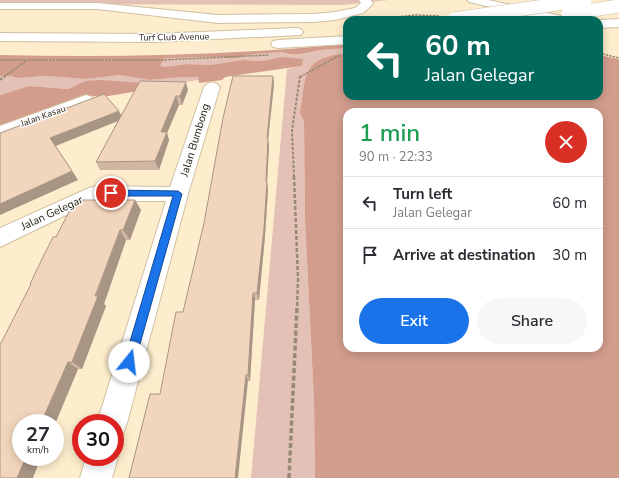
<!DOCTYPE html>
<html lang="en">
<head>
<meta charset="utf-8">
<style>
	:root { --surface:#fff; --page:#f7f7f7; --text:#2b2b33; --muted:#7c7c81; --line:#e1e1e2; --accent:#1a73e8 }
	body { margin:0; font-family:"Nunito Sans",sans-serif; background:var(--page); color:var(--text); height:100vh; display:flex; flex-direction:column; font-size:15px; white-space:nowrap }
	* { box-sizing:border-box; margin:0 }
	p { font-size:13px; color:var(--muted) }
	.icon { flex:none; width:22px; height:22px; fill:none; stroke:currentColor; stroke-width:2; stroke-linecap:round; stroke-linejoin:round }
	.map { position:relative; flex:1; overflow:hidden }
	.side { position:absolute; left:343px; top:108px; width:260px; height:244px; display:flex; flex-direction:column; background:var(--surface); border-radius:12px; box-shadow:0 2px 10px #0003 }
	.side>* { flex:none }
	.hud { position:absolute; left:343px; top:16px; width:260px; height:84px; border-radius:12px; box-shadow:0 2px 10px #0003; background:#00695c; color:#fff; overflow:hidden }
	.speed { position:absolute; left:12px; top:414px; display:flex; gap:8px; font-size:20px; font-weight:700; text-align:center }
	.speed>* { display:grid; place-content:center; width:52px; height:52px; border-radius:50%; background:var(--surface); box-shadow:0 2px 10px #0003; line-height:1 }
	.speed small { font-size:10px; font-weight:400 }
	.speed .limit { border:6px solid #d22; background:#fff; color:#111 }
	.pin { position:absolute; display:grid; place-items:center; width:34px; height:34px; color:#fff; margin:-17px; border:2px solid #fff; border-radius:50%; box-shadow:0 1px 4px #0007 }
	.me { position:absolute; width:44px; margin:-22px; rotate:16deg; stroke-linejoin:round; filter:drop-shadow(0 0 3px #0008) }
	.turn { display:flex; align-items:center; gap:14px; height:84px; padding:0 16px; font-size:18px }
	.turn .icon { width:52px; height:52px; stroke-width:2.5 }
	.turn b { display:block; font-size:28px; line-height:34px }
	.round { display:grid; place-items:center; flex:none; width:42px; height:42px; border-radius:21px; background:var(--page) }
	.headline { display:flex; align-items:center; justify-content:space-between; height:68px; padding:0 16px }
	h1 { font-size:24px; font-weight:600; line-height:30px; color:#1e9e55 }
	.cta { display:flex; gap:8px; margin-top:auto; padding:8px 16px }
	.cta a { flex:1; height:46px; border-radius:24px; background:var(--accent); color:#fff; font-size:16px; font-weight:600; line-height:46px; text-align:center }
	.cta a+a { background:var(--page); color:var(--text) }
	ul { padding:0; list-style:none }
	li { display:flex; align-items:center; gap:12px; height:52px; padding:0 16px; border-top:1px solid var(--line) }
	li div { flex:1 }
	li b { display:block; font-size:15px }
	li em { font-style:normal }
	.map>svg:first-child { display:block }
</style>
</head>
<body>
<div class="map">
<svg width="619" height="478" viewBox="0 0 619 478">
	<rect width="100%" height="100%" fill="#feedcd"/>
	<path fill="#e3c1b6" d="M0,0H389L342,5L0,4Z
		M347,48V53C301,58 306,75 300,114L304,121L305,220L314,402L315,478H251L287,69L302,66L281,57L263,61L243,60L210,65L187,64L163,67L160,65L165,58L223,57C232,60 239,58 248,55C259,53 272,53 283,52C295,59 309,52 321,50C330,49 338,49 347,48Z
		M120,75L149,80L184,77H199V80L140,88L86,81L68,89L29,86L0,95V76H11L17,78L46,76L86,79Z"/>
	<path fill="#d29d8d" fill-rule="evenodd" d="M347,44V48C338,49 330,49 321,50C309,52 295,58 283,52C272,53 259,53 248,55C239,58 232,60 223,57L165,58L160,65L163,67L187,64L210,65L243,60L263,61L281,57L303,59L302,66L225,77L222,80L199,83L198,77H184L149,80L120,75L86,79L46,76L17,78L11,76H0V55C116,58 232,55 347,44Z
		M347,53V96H599V55L619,59V478H315L314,402L305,220L304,121L300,114C306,75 301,58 347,53ZM347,112H599V348H347Z
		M101,80L143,83L138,91L109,96H88L0,128V95L29,86L68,89L85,81Z"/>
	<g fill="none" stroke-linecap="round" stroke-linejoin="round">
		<defs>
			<path id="minor" d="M212,82L217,84L220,87L188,194L127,423L123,434L115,437V423H97L166,201H95L0,247V228L89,188L97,186L170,187L204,87L207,84Z
				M86,95L92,97L94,100L92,103L0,137V126Z
				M115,450L118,457L112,478H80L86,457H115Z"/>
			<path id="major" d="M359,0H371L373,4L363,13L335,20L313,22L218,23L97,9H0V3H97L218,15L313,14L335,12L355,8L361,3Z
				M467,0H488L566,17L568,20H546L469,2Z
				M619,19V27L599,28V20Z
				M297,28L301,29L303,32L301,35L152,42L0,41V33L152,34Z
				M347,36V44L278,48L273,47L271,44L273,41L278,40Z"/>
		</defs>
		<use href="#minor" stroke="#cfc0a0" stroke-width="2"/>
		<use href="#major" stroke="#cfc0a0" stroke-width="2"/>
		<path stroke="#968a74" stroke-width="1.5" stroke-dasharray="2.5 1" stroke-linecap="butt" d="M370,20L416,15L439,16
			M599,53L619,58
			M0,60H162L269,55
			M4,77L26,61
			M300,77L340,55"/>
		<path stroke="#968a74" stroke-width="2" stroke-dasharray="3 1.5" stroke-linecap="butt" d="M0,80L5,76
			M294,177L292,130L300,77L302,76"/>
		<path stroke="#968a74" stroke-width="2.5" stroke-dasharray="4 2" stroke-linecap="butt" d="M294,176L298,279L297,308"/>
		<path stroke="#968a74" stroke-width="3.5" stroke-dasharray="5 2.5" stroke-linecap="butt" d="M289,478L297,307"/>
		<use href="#minor" fill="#fff" fill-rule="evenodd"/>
		<use href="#major" fill="#fff" fill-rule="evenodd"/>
		<defs>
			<path id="major-bridge" d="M568,14L618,6
				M454,19L585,0"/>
		</defs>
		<use href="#major-bridge" stroke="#cfc0a0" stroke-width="14" stroke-linecap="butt"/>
		<use href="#major-bridge" stroke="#fff" stroke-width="13"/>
	</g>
	<path fill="#d0b7a3" d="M274,84L268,140L269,146L267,183L268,190L265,236L259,300H255L250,381L160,394L183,312Z
		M188,90L182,105H179L167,133L169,140L159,170H100L96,162L118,121L56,146L78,180L0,133L121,115Z
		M135,200L141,210L130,240H126L104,304L106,306L82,369H78L55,424L31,285L30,284L56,237Z"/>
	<path fill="#a99584" d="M273,76L274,84L268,140L269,146L267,183L268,190L265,236L259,300L257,293L267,138Z
		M186,82L188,90L182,105L180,96Z
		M176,96L179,105L167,133L169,140L159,170L155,161L161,132Z
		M119,111L123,119L55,146L50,138Z
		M72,171L78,180L0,215V204Z
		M135,200L141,210L130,240L123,230Z
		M120,230L126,240L104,304L106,306L82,369L72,362Z
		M253,293L255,300L250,381L248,375Z
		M68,362L78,369L55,424V423H41Z
		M246,375L248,381L238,478H235Z
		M26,457H41L33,478H17Z"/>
	<path fill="#f2d5bd" stroke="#a99584" d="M233,76H273L267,138H268L266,182H267L264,228L257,293H253L248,375H246L235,478H129L150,394H160L176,312H183L204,223L223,118Z
		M140,81L186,82L180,96H176L161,132H167L155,161L96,162Z
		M104,94L119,111L50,138L72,171L0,204V133Z
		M75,200H135L123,230H120L95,296H98L72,362H68L41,423H21V457H26L17,478H0V345L31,284H30L44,255L53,237H56Z"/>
	<path fill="#1a73e8" stroke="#114b97" d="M111,190L178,191L182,194L135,362L133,366L129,368L125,366L124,362L173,196H111L106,193Z"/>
	<g text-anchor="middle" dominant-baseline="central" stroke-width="3" stroke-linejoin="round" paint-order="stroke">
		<g font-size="9" fill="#251f13" stroke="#fcfcfc">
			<text transform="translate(174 37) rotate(-1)">Turf Club Avenue</text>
			<text transform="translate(43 116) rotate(-20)">Jalan Kasau</text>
		</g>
		<g font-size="11" fill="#251f13" stroke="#fcfcfc">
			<text transform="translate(195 140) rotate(-73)">Jalan Bumbong</text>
			<text transform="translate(52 213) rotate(-25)">Jalan Gelegar</text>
		</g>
	</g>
</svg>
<div class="speed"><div>27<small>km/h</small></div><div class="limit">30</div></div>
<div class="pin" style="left:111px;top:193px;background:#d93025"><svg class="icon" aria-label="arrive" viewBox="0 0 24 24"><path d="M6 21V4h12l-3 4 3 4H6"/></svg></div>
<svg class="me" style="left:129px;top:362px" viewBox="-20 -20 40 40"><circle r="19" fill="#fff"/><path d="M0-13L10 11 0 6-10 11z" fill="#1a73e8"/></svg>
<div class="hud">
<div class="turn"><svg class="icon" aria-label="left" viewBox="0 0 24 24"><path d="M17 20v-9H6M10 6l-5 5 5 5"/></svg><div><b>60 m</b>Jalan Gelegar</div></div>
</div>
<section class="side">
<div class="headline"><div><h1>1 min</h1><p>90 m · 22:33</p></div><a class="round" style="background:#d93025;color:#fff"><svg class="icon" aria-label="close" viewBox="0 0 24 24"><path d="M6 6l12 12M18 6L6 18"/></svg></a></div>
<ul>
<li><svg class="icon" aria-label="left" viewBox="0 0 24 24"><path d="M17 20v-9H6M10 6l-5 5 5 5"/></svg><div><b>Turn left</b><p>Jalan Gelegar</p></div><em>60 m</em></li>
<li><svg class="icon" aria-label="arrive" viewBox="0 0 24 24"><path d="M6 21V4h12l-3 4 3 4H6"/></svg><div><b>Arrive at destination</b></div><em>30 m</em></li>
</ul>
<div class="cta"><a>Exit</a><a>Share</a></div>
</section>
</div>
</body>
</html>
